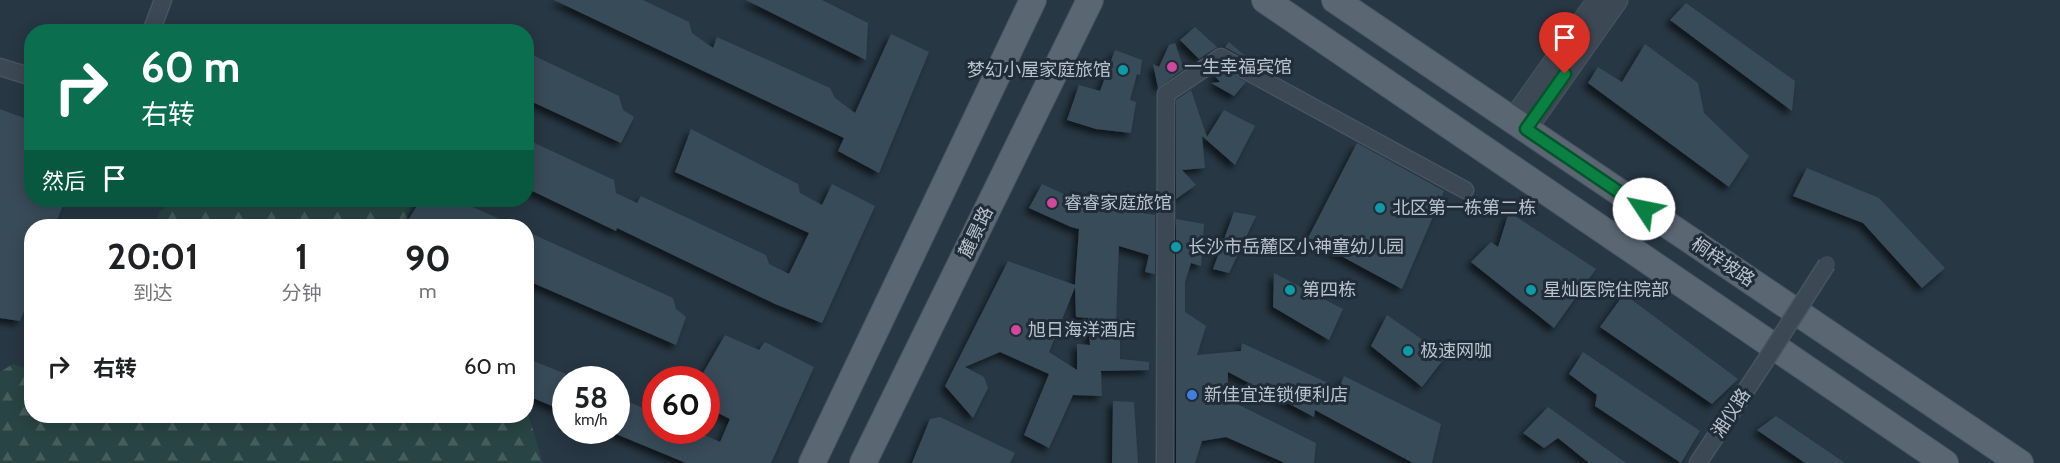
<!DOCTYPE html>
<html lang="zh">
<head>
<meta charset="utf-8">
<style>
	:root { --surface:#fff; --page:#f2f2f2; --text:#202124; --muted:#757577 }
	body { margin:0; font-family:Cabin,"Noto Sans SC",sans-serif; background:var(--page); color:var(--text); height:100vh; display:flex; flex-direction:column; font-size:22px; white-space:nowrap }
	* { box-sizing:border-box; margin:0 }
	p { font-size:20px; color:var(--muted) }
	.icon { flex:none; width:33px; height:33px; fill:none; stroke:currentColor; stroke-width:2; stroke-linecap:round; stroke-linejoin:round }
	.map { position:relative; flex:1; overflow:hidden }
	.drawer { position:absolute; left:24px; top:219px; width:510px; height:204px; display:flex; flex-direction:column; background:var(--surface); border-radius:24px; box-shadow:0 3px 15px #0003 }
	.drawer>* { flex:none }
	.banner { position:absolute; left:24px; top:24px; width:510px; height:183px; border-radius:24px; box-shadow:0 3px 15px #0003; background:#0b6e4f; color:#fff; overflow:hidden }
	.speed { position:absolute; left:552px; top:366px; display:flex; gap:12px; font-size:30px; font-weight:700; text-align:center }
	.speed>* { display:grid; place-content:center; width:78px; height:78px; border-radius:50%; background:var(--surface); box-shadow:0 3px 15px #0003; line-height:1 }
	.speed small { font-size:15px; font-weight:400 }
	.speed .limit { border:9px solid #d22; background:#fff; color:#111 }
	.pin { position:absolute; display:grid; place-items:center; width:51px; height:51px; color:#fff; margin:-62px -26px; border-radius:50% 50% 50% 0; rotate:-45deg; box-shadow:0 0 6px #0007 }
	.pin .icon { rotate:45deg }
	.me { position:absolute; width:66px; margin:-33px; rotate:304deg; stroke-linejoin:round; filter:drop-shadow(0 0 4px #0008) }
	.turn { display:flex; align-items:center; gap:21px; height:126px; padding:0 18px; font-size:27px }
	.turn .icon { width:78px; height:78px; stroke-width:2.5 }
	.turn b { display:block; font-size:42px; line-height:51px }
	.then { display:flex; align-items:center; height:57px; padding:0 18px; background:#0003; gap:12px; font-size:22px }
	.eta { display:flex; justify-content:space-evenly; align-items:center; height:102px; text-align:center }
	.eta b { font-size:36px; font-weight:700; line-height:42px }
	ul { padding:0; list-style:none }
	li { display:flex; align-items:center; gap:18px; height:90px; padding:0 18px }
	li div { flex:1 }
	li b { display:block; font-size:22px }
	li em { font-style:normal }
	.map>svg:first-child { display:block }
</style>
</head>
<body>
<div class="map">
<svg width="2060" height="463" viewBox="0 0 2060 463">
	<defs>
		<pattern id="forest-firs" width="22" height="20" patternUnits="userSpaceOnUse" patternTransform="scale(1.5)"><rect width="22" height="20" fill="#294444"/><path d="M5 1l3.5 6h-7zM16 11l3.5 6h-7z" fill="#465d5e"/></pattern>
		<filter id="shadow"><feDropShadow dx="-4.5" dy="4.5" stdDeviation="3" flood-color="#0009"/></filter>
	</defs>
	<rect width="100%" height="100%" fill="#273743"/>
	<path fill="url(#forest-firs)" d="M177,200H415L404,226H154L160,211Z
		M13,364L31,370L32,416H526L527,410L543,463H0V372Z"/>
	<path fill="#394b59" fill-rule="evenodd" filter="url(#shadow)" d="M554,0H643L689,22L692,33L713,48L717,37L830,88L835,98L855,113L891,34L929,52L879,173L838,151L844,138Z
		M746,0H822L868,23L866,60Z
		M1686,3L1795,81L1792,111L1670,20Z
		M1195,27L1217,47L1199,59L1180,40Z
		M1229,42L1252,62L1225,47Z
		M1175,43L1184,69L1158,88L1153,64L1159,67L1169,45Z
		M1645,44L1698,83L1704,113L1749,156L1729,187L1588,83L1598,67L1622,82Z
		M1115,50L1142,60L1140,75L1137,74L1130,100L1136,102L1131,133L1096,129L1067,120L1079,85L1100,91Z
		M526,52L619,96L623,110L634,117L621,143L526,99Z
		M1222,69L1246,82L1234,96L1211,83L1220,82L1214,75Z
		M1191,90L1207,137L1224,110L1255,126L1235,165L1202,136L1205,168L1182,170L1196,185L1176,199V100Z
		M0,109L32,121V200H65L55,226H32V291L20,321L0,318Z
		M691,129L798,184L800,193L822,205L832,184L875,206L822,323L775,304L617,228L616,231L526,188V139L614,180L616,193L637,203L641,196L766,255L769,264L789,274L809,233L675,172Z
		M1357,143L1444,191L1402,289L1308,238Z
		M1807,168L1879,198L1945,268L1922,288L1863,223L1793,196Z
		M1042,184L1077,200L1124,205V210L1155,215V274L1145,272L1149,255L1119,246L1118,266L1116,325H1120V359L1149,362V370L1101,371L1102,396L1073,395L1049,448L1024,435L1049,374L1000,352L965,367L984,377L988,388L973,418L945,386L1008,261L1075,285L1079,229L1071,227L1029,208ZM1075,287L1076,317L1088,318L1090,345L1077,344V370L1049,352Z
		M421,200H456L516,226H404Z
		M1234,212L1256,216L1229,273L1213,269Z
		M1509,212L1596,269L1554,328L1471,262L1491,242L1498,247Z
		M1176,219L1204,224L1201,266L1191,263L1185,282V312L1206,326L1197,355L1241,351L1242,343L1339,388L1344,376L1441,424L1432,463H1413L1315,410L1314,417L1228,372L1227,399L1316,443L1314,463H1285L1226,437L1202,441L1195,463H1176Z
		M526,231L673,298L676,309L686,317L676,345L526,280Z
		M1274,273L1343,309L1329,340L1273,307Z
		M1624,294L1738,379L1712,404L1600,327Z
		M1387,315L1446,356L1422,387L1371,346Z
		M725,335L759,350L765,342L814,367L771,463H686L616,434V396L656,414V430H693L720,442L730,419L706,407V380H699Z
		M1583,352L1700,431L1681,463L1595,406L1597,395L1569,374Z
		M526,358L566,374V412L526,395Z
		M1113,401L1134,402L1138,463H1112Z
		M1548,407L1626,463H1589L1558,438L1544,448L1523,433Z
		M1776,416L1845,463H1805L1757,430Z
		M940,417L1015,453L1010,463H912L930,419Z"/>
	<g fill="none" stroke-linecap="round" stroke-linejoin="round">
		<defs>
			<path id="minor" d="M151,32L163,0
				M0,67L32,77
				M1165,463L1166,94L1221,57L1465,190
				M1698,463L1764,363"/>
			<path id="tertiary" d="M1513,120L1598,0
				M1526,129L1617,0"/>
			<path id="primary" d="M1265,0L1945,463
				M1335,0L2020,463
				M812,463L1033,0
				M863,463L1090,0"/>
		</defs>
		<use href="#minor" stroke="#48545f" stroke-width="19"/>
		<use href="#tertiary" stroke="#48545f" stroke-width="23"/>
		<use href="#primary" stroke="#48545f" stroke-width="28"/>
		<use href="#minor" stroke="#3c4853" stroke-width="16"/>
		<use href="#tertiary" stroke="#3c4853" stroke-width="21"/>
		<use href="#primary" stroke="#5a6773" stroke-width="26"/>
		<defs>
			<path id="minor-bridge" d="M1764,363L1827,264"/>
		</defs>
		<use href="#minor-bridge" stroke="#48545f" stroke-width="19" stroke-linecap="butt"/>
		<use href="#minor-bridge" stroke="#3c4853" stroke-width="16"/>
	</g>
	<g fill="none" stroke-linecap="round" stroke-linejoin="round">
		<defs>
			<path id="route" d="M1565,74L1526,129L1644,209"/>
		</defs>
		<use href="#route" stroke="#07532c" stroke-width="15"/>
		<use href="#route" stroke="#0b8043" stroke-width="10"/>
	</g>
	<g fill="#d1479c" stroke="#202d38" stroke-width="2">
		<circle cx="1172" cy="67" r="6"/>
		<circle cx="1052" cy="203" r="6"/>
		<circle cx="1016" cy="330" r="6"/>
	</g>
	<g fill="#0f9aa8" stroke="#202d38" stroke-width="2">
		<circle cx="1123" cy="70" r="6"/>
		<circle cx="1380" cy="208" r="6"/>
		<circle cx="1176" cy="247" r="6"/>
		<circle cx="1290" cy="290" r="6"/>
		<circle cx="1531" cy="290" r="6"/>
		<circle cx="1408" cy="351" r="6"/>
	</g>
	<circle fill="#3f7fe0" stroke="#202d38" stroke-width="2" cx="1192" cy="395" r="6"/>
	<g text-anchor="middle" dominant-baseline="central" stroke-width="6" stroke-linejoin="round" paint-order="stroke">
		<g font-size="18" fill="#b9c3cd" stroke="#202d38" text-anchor="start">
			<text x="1184" y="67">一生幸福宾馆</text>
			<text x="1111" y="70" text-anchor="end">梦幻小屋家庭旅馆</text>
			<text x="1064" y="203">睿睿家庭旅馆</text>
			<text x="1392" y="208">北区第一栋第二栋</text>
			<text x="1188" y="247">长沙市岳麓区小神童幼儿园</text>
			<text x="1302" y="290">第四栋</text>
			<text x="1543" y="290">星灿医院住院部</text>
			<text x="1028" y="330">旭日海洋酒店</text>
			<text x="1420" y="351">极速网咖</text>
			<text x="1204" y="395">新佳宜连锁便利店</text>
		</g>
		<g font-size="18" fill="#b9c3cd" stroke="#202d38">
			<text transform="translate(976 232) rotate(-64)">麓景路</text>
			<text transform="translate(1723 262) rotate(34)">桐梓坡路</text>
			<text transform="translate(1731 413) rotate(-57)">湘仪路</text>
		</g>
	</g>
</svg>
<div class="speed"><div>58<small>km/h</small></div><div class="limit">60</div></div>
<div class="pin" style="left:1565px;top:74px;background:#d93025"><svg class="icon" aria-label="arrive" viewBox="0 0 24 24"><path d="M6 21V4h12l-3 4 3 4H6"/></svg></div>
<svg class="me" style="left:1644px;top:209px" viewBox="-20 -20 40 40"><circle r="19" fill="#fff"/><path d="M0-13L10 11 0 6-10 11z" fill="#0b8043"/></svg>
<div class="banner">
<div class="turn"><svg class="icon" aria-label="right" viewBox="0 0 24 24"><path d="M7 20v-9h11M14 6l5 5-5 5"/></svg><div><b>60 m</b>右转</div></div>
<div class="then">然后<svg class="icon" aria-label="arrive" viewBox="0 0 24 24"><path d="M6 21V4h12l-3 4 3 4H6"/></svg></div>
</div>
<section class="drawer">
<div class="eta">
<div><b>20:01</b><p>到达</p></div>
<div><b>1</b><p>分钟</p></div>
<div><b>90</b><p>m</p></div>
</div>
<ul>
<li><svg class="icon" aria-label="right" viewBox="0 0 24 24"><path d="M7 20v-9h11M14 6l5 5-5 5"/></svg><div><b>右转</b></div><em>60 m</em></li>
</ul>
</section>
</div>
</body>
</html>
